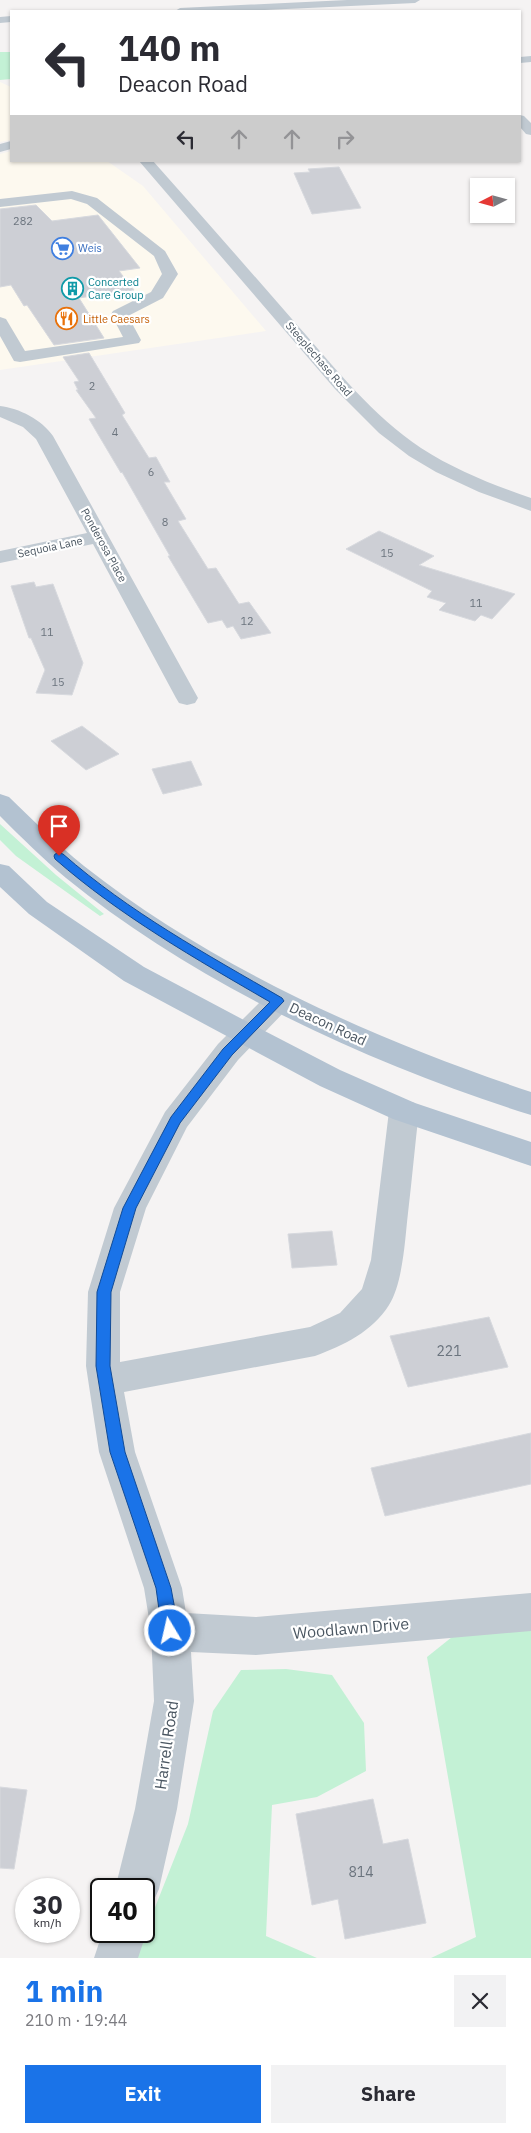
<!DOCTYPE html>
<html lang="en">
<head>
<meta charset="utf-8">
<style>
	:root { --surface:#fff; --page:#f2f2f3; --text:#2b2b33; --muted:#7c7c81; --accent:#1a73e8 }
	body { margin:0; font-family:"IBM Plex Sans",sans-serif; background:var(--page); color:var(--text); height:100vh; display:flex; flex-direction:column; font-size:19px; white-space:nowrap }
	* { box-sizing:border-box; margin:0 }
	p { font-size:16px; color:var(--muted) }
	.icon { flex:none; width:28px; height:28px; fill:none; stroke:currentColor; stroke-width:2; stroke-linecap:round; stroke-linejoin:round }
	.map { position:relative; height:1958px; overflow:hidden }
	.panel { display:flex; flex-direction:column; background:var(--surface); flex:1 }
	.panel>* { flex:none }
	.guide { position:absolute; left:10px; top:10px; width:511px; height:152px; border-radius:0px; box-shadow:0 1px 4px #0004; background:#fff; color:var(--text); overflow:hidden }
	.needle { width:32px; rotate:264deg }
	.tools { position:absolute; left:470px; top:178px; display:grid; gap:10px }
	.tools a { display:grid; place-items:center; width:45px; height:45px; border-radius:0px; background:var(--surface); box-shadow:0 1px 4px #0004; font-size:25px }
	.speed { position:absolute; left:15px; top:1878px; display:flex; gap:10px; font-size:25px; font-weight:700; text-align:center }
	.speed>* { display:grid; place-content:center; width:65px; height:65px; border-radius:50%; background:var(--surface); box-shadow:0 1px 4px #0004; line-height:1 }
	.speed small { font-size:12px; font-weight:400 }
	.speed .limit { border:2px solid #111; border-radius:8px; background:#fff; color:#111 }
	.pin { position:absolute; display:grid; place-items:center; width:42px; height:42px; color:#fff; margin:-51px -21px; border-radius:50% 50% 50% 0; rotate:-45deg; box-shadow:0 0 5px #0007 }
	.pin .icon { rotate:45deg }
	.me { position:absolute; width:55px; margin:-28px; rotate:351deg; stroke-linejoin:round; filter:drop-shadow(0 0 4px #0008) }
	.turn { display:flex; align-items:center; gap:18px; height:105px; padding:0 25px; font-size:22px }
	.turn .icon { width:65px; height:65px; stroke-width:2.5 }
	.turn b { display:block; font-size:35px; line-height:42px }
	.lanes { display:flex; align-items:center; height:48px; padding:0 25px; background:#0003; justify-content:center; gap:25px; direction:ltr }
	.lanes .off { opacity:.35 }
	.round { display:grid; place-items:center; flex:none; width:52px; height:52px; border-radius:0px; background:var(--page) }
	.head { display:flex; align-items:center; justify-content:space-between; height:85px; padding:0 25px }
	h1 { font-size:30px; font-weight:700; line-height:38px; color:var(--accent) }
	.cta { display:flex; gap:10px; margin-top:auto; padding:10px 25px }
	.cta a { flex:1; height:58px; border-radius:0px; background:var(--accent); color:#fff; font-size:20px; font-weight:700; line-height:58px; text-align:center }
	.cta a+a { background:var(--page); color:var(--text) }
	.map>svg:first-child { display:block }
</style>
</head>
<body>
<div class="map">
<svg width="531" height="1958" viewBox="0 0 531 1958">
	<rect width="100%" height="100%" fill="#f5f3f3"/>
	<path fill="#fdf9ef" d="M0,82L11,87V140L0,142Z
		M11,151V161H107L143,186L266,331L0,370V154Z"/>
	<path fill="#c3f1d5" d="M0,52H11V79L0,80Z
		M0,824L56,875L104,914L100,916L16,856L0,840Z
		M531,1629V1958H431L476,1937L427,1657L452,1637Z
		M286,1669L332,1675L364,1723L366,1771L317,1797L272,1805L266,1936L317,1958H135L188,1824L213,1711L241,1670Z"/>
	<path fill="#cdcfd5" stroke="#d7d9de" d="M339,167L361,208L312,214L294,173L310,172L308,169Z
		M36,205L52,221L98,215L140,268L119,271L134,290L79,298L104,338L54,345L27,305L24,306L11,285L0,287V209Z
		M89,353L125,413L122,415L149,458L156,457L170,482H164L186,519L178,521L208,569L216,568L239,604L249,602L271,633L241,639L233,626L227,628L222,620L208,623L168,556H170L122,472L121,473L89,419L96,418L76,390H78L74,382L79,381L63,357Z
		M379,531L434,556L419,565L515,594L492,619L481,615L475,621L439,610L446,603L427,597L432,591L346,549Z
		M34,582L36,587L53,584L83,663L72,695L36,693L45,670L31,638H29L11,586Z
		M82,726L119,754L86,770L51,741Z
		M191,761L202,785L163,794L152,769Z
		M332,1231L337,1265L292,1268L288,1234Z
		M489,1317L508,1367L408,1387L390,1336Z
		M531,1433V1484L385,1516L371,1468Z
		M0,1787L27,1790L14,1869L0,1868Z
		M373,1799L383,1844L408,1839L426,1923L345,1939L338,1899L312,1905L296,1814Z"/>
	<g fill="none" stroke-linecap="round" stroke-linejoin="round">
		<path fill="#c1cad2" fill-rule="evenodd" d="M347,0H420L415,3L243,11H175L180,8Z
			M11,16V22L0,23V17Z
			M531,56V62L520,63V57Z
			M520,115L524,116L531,123V135L526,134L520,127Z
			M11,141V149L0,152V144Z
			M139,161H153C202,216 250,271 298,326C336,369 373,416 421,448C455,470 493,485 531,498V511L479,492L436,472L409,456L379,433L335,389Z
			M72,191L97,198L165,251L178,274L163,298L128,316L141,340L139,343L20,362L14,361L0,336V317L6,319L25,351L123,337L111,314L113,311L151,292L162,274L154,256L87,204L71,199L0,207V199Z
			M0,406C19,408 42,420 53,436L198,698L195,703L187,705L179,703L176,698L93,544L0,563V551L87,533L36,439L23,427L0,417Z
			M278,991L288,994L292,1001L288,1008L238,1060L187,1127L146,1208L120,1292V1362L310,1327L340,1313L362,1289L371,1260L389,1111L393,1103L404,1100L415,1103L419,1111C415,1145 412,1179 408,1213C405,1239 403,1283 389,1305C372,1332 344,1345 315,1356L124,1392L135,1452L182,1588L186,1613L256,1617L531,1593V1631L256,1655L191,1652L194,1701L177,1809L159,1889L152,1904L144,1908V1889H115L135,1809L154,1701L151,1631L144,1588L99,1452L86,1366L88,1292L114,1208L165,1112L218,1044L268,994Z
			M144,1923L147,1931L138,1958H94L103,1931H144Z"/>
		<path fill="#b3c2d1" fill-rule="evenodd" d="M0,794L9,797C33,820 57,844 84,866C213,968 376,1040 531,1092V1115C371,1065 196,984 66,878C43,859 21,837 0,816Z
			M0,864L9,866L47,902L144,967L257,1027L340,1070L415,1103L531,1142V1166L393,1119L320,1086L124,981L29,914L0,887Z"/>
	</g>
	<path fill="#1a73e8" stroke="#114b97" d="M59,853L63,854C129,912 206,954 282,998L284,1001L232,1055L180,1123L136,1208L111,1292L110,1366L125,1452L171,1588L179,1631L176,1637L170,1639L165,1637L162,1631L156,1588L110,1452L96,1366L97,1292L123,1208L171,1117L223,1049L270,1002C196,959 120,916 55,859L54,856L55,854Z"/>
	<defs>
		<symbol id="supermarket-ring" viewBox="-11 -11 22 22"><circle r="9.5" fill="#fff" stroke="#3f7fe0" stroke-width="1.5"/><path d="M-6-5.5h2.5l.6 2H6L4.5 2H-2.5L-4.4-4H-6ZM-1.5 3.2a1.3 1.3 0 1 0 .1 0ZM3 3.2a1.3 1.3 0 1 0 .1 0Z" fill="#3f7fe0"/></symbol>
		<symbol id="building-ring" viewBox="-11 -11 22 22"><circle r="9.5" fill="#fff" stroke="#0f9aa8" stroke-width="1.5"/><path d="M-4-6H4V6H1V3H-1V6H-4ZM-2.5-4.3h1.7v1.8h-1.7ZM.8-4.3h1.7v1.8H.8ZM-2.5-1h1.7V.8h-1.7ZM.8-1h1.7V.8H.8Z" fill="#0f9aa8"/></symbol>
		<symbol id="restaurant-ring" viewBox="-11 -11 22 22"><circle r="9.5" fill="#fff" stroke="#e8710a" stroke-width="1.5"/><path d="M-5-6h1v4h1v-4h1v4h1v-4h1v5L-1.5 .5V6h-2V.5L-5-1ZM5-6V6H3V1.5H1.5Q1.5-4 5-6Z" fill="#e8710a"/></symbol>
	</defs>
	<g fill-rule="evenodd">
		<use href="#supermarket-ring" x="50" y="236" width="25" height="25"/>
		<use href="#building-ring" x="60" y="276" width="25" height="25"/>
		<use href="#restaurant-ring" x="54" y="306" width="25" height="25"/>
	</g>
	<g text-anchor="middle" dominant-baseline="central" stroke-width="4.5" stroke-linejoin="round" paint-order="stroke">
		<g font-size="11" fill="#6b747e">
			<text x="23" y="221">282</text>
			<text x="92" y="386">2</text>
			<text x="115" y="432">4</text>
			<text x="151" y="472">6</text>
			<text x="165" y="522">8</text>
			<text x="387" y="553">15</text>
			<text x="476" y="603">11</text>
			<text x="247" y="621">12</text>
			<text x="47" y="632">11</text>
			<text x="58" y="682">15</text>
		</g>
		<g font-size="11" fill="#366cbe" stroke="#fff" text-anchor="start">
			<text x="78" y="248">Weis</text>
		</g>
		<g font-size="11" fill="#0d838f" stroke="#fff" text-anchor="start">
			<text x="88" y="282">Concerted<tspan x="88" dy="13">Care Group</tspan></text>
		</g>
		<g font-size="11" fill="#c56008" stroke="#fff" text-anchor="start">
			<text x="83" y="319">Little Caesars</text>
		</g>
		<g font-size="11" fill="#4a5661" stroke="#fff">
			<text transform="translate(319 359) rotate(49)">Steeplechase Road</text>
			<text transform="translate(104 545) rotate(61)">Ponderosa Place</text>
			<text transform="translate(50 547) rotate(-12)">Sequoia Lane</text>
		</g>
		<g font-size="14" fill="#4a5661" stroke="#fff">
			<text transform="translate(328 1024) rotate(25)">Deacon Road</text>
		</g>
		<g font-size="14" fill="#6b747e">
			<text x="449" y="1351">221</text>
			<text x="361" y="1872">814</text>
		</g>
		<g font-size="16" fill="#4a5661" stroke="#fff">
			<text transform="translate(351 1628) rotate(-5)">Woodlawn Drive</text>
			<text transform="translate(166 1745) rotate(-82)">Harrell Road</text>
		</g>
	</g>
</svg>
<div class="tools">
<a><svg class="needle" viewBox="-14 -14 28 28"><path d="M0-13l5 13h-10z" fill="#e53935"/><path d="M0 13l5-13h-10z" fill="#7c7c81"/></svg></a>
</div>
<div class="speed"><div>30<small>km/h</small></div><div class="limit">40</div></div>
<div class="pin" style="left:59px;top:856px;background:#d93025"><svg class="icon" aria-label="arrive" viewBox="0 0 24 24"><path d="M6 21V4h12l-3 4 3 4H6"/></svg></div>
<svg class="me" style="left:170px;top:1631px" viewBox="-20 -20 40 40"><circle r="17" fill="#1a73e8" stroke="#fff" stroke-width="3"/><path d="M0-11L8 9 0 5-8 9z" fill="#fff"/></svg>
<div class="guide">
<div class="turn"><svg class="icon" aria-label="left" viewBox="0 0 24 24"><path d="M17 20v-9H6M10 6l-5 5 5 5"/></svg><div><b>140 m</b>Deacon Road</div></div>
<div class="lanes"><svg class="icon" aria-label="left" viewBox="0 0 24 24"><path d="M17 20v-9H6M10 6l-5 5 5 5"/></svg><svg class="icon off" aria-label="ahead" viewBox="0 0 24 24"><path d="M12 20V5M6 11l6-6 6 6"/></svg><svg class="icon off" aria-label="ahead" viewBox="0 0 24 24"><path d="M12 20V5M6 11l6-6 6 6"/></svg><svg class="icon off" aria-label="right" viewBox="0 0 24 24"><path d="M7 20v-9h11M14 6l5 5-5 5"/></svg></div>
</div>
</div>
<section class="panel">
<div class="head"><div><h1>1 min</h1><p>210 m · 19:44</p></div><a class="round"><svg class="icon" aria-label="close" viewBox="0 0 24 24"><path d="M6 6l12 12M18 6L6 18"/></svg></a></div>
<div class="cta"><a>Exit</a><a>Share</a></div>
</section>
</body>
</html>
